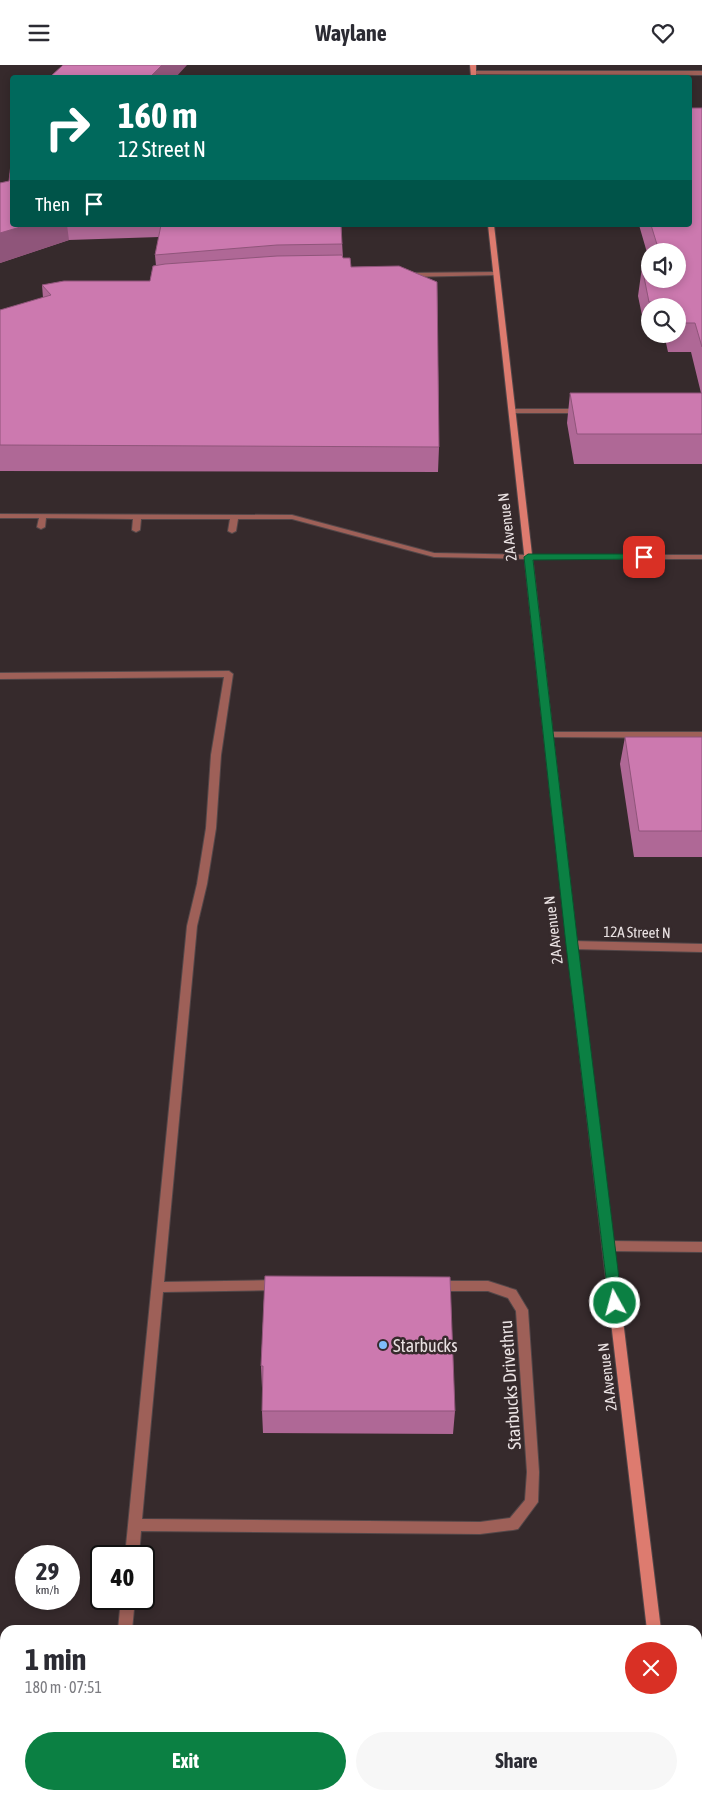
<!DOCTYPE html>
<html lang="en">
<head>
<meta charset="utf-8">
<style>
	:root { --surface:#fff; --page:#f7f7f7; --text:#2b2b33; --muted:#7c7c81; --accent:#0b8043 }
	body { margin:0; font-family:"Asap Condensed",sans-serif; background:var(--page); color:var(--text); height:100vh; display:flex; flex-direction:column; font-size:19px; white-space:nowrap }
	* { box-sizing:border-box; margin:0 }
	p { font-size:16px; color:var(--muted) }
	.icon { flex:none; width:28px; height:28px; fill:none; stroke:currentColor; stroke-width:2; stroke-linecap:round; stroke-linejoin:round }
	.map { position:relative; flex:1; overflow:hidden }
	.details { position:absolute; left:0px; top:1560px; width:702px; height:175px; display:flex; flex-direction:column; background:var(--surface); border-radius:15px 15px 0 0; box-shadow:0 2px 8px #0003 }
	.details>* { flex:none }
	.banner { position:absolute; left:10px; top:10px; width:682px; height:152px; border-radius:5px; box-shadow:0 2px 8px #0003; background:#00695c; color:#fff; overflow:hidden }
	.buttons { position:absolute; left:641px; top:178px; display:grid; gap:10px }
	.buttons a { display:grid; place-items:center; width:45px; height:45px; border-radius:50%; background:var(--surface); box-shadow:0 2px 8px #0003; font-size:25px }
	.speed { position:absolute; left:15px; top:1480px; display:flex; gap:10px; font-size:25px; font-weight:700; text-align:center }
	.speed>* { display:grid; place-content:center; width:65px; height:65px; border-radius:50%; background:var(--surface); box-shadow:0 2px 8px #0003; line-height:1 }
	.speed small { font-size:12px; font-weight:400 }
	.speed .limit { border:2px solid #111; border-radius:8px; background:#fff; color:#111 }
	.pin { position:absolute; display:grid; place-items:center; width:42px; height:42px; color:#fff; margin:-21px; border-radius:10px; box-shadow:0 2px 8px #0006 }
	.me { position:absolute; width:55px; margin:-28px; rotate:353deg; stroke-linejoin:round; filter:drop-shadow(0 0 4px #0008) }
	.turn { display:flex; align-items:center; gap:18px; height:105px; padding:0 25px; font-size:22px }
	.turn .icon { width:65px; height:65px; stroke-width:2.5 }
	.turn b { display:block; font-size:35px; line-height:42px }
	.then { display:flex; align-items:center; height:48px; padding:0 25px; background:#0003; gap:10px; font-size:19px }
	.round { display:grid; place-items:center; flex:none; width:52px; height:52px; border-radius:26px; background:var(--page) }
	.head { display:flex; align-items:center; justify-content:space-between; height:85px; padding:0 25px }
	h1 { font-size:30px; font-weight:700; line-height:38px }
	.button { display:flex; gap:10px; margin-top:auto; padding:10px 25px }
	.button a { flex:1; height:58px; border-radius:30px; background:var(--accent); color:#fff; font-size:20px; font-weight:700; line-height:58px; text-align:center }
	.button a+a { background:var(--page); color:var(--text) }
	header { display:flex; justify-content:space-between; align-items:center; height:65px; padding:0 25px; background:var(--surface); font-size:22px; font-weight:700 }
	.map>svg:first-child { display:block }
</style>
</head>
<body>
<header><svg class="icon" aria-label="menu" viewBox="0 0 24 24"><path d="M4 6h16M4 12h16M4 18h16"/></svg>Waylane<svg class="icon" aria-label="heart" viewBox="0 0 24 24"><path d="M12 20l-8-8c-3-5 5-10 8-4 3-6 11-1 8 4z"/></svg></header>
<div class="map">
<svg width="702" height="1735" viewBox="0 0 702 1735">
	<rect width="100%" height="100%" fill="#362a2c"/>
	<g fill="none" stroke-linecap="round" stroke-linejoin="round">
		<defs>
			<path id="lane" d="M496,207L499,209L498,210L407,212L404,210L407,208Z
				M509,344H581L585,346L581,348H509Z
				M0,449L292,450L434,488L528,490L532,492L528,494L434,492L292,454H238L236,466L232,468L228,466L230,454H141L140,465L136,467L132,465L133,454L46,453L45,462L41,464L37,462L39,453H0Z
				M229,606L233,609L221,690L216,763L207,819L197,861L164,1217L278,1215L282,1216L284,1220L282,1224L278,1225L163,1227L142,1454L480,1457L510,1453L525,1435L527,1407L516,1246L508,1233L488,1226H438L434,1225L432,1221L434,1217L438,1216H488L516,1225L528,1245L539,1407L538,1437L518,1464L513,1465L480,1469L141,1466L139,1491H125L187,861L197,819L206,763L211,690L224,612L0,614V608Z
				M548,667H702V673L545,672L544,670L545,668Z
				M608,1176L702,1177V1187L608,1186L604,1185L602,1181L604,1177Z
				M121,1534H135L132,1565H118Z
				M0,1607H5V1621H0Z
				M103,1730H117L116,1735H102Z"/>
			<path id="street" d="M474,6H702V10L472,9V7Z
				M525,490H702V494H525Z
				M572,876L702,879V887L572,884L567,880Z
				M698,1590H702V1604H698Z"/>
			<path id="secondary" d="M470,0H476V12H471Z
				M488,160H494L577,880L661,1565H647L567,880Z
				M665,1730H679V1735H665Z"/>
		</defs>
		<use href="#lane" stroke="#534749" stroke-width="2"/>
		<use href="#street" stroke="#534749" stroke-width="2"/>
		<use href="#secondary" stroke="#534749" stroke-width="2"/>
		<use href="#lane" fill="#9e6058" fill-rule="evenodd"/>
		<use href="#street" fill="#9e6058" fill-rule="evenodd"/>
		<use href="#secondary" fill="#dd7b6f" fill-rule="evenodd"/>
	</g>
	<path fill="#af6896" d="M702,43V399H574L567,358L570,328H701L691,287H668L664,269H678V241H650V265H645L638,231L642,202L678,214V186H650V198L639,160H690Z
		M12,90V160H341L343,193H350L351,202L399,201L437,217L439,382L438,407L0,406V245L43,233L42,220L64,216H150L153,201H156L155,190L159,172L69,175L0,198V118L9,116Z
		M625,672H702V792H634L620,699Z
		M265,1211L455,1346L453,1369L263,1368L262,1346V1323L261,1301Z"/>
	<path fill="#8f557a" d="M162,0H187L176,12H150Z
		M27,160H67L69,175L0,198V168Z"/>
	<path fill="#cc79af" stroke="#8f557a" d="M63,0H162L150,12H43L51,11Z
		M690,43H702V282L695,258H678V241H669L668,237H649L642,202H650V214H678V186H659L651,160H690Z
		M12,90V160H27L0,168V118L9,116Z
		M161,160H341L342,179L277,180L155,190Z
		M342,190L343,193H350L351,202L399,201L437,217L439,382L0,380V245L51,230L42,220L64,216H150L153,201L165,199L277,191Z
		M570,328H702V369H577Z
		M625,672H702V766H639Z
		M265,1211L450,1212L455,1346H262L263,1301H261Z"/>
	<path fill="#0b8043" stroke="#07532c" d="M528,489H644L649,492L644,494L533,495L578,880L622,1238L620,1243L615,1244L611,1243L609,1238L566,880L524,492Z"/>
	<circle fill="#7fbdfa" stroke="#362a2c" stroke-width="2" cx="383" cy="1280" r="5"/>
	<g text-anchor="middle" dominant-baseline="central" stroke-width="5" stroke-linejoin="round" paint-order="stroke">
		<g font-size="15" fill="#eae2e3" stroke="#362a2c">
			<text transform="translate(507 462) rotate(-97)">2A Avenue N</text>
			<text transform="translate(553 865) rotate(-97)">2A Avenue N</text>
			<text transform="translate(637 867) rotate(1)">12A Street N</text>
			<text transform="translate(607 1312) rotate(-97)">2A Avenue N</text>
		</g>
		<g font-size="18" fill="#eae2e3" stroke="#362a2c" text-anchor="start">
			<text x="393" y="1280">Starbucks</text>
		</g>
		<g font-size="18" fill="#eae2e3" stroke="#362a2c">
			<text transform="translate(510 1320) rotate(-94)">Starbucks Drivethru</text>
		</g>
	</g>
</svg>
<div class="buttons">
<a><svg class="icon" aria-label="sound" viewBox="0 0 24 24"><path d="M4 9h4l5-4v14l-5-4H4zM17 9q2 3 0 6"/></svg></a>
<a><svg class="icon" aria-label="search" viewBox="0 0 24 24"><circle cx="10" cy="10" r="6"/><path d="M15 15l6 6"/></svg></a>
</div>
<div class="speed"><div>29<small>km/h</small></div><div class="limit">40</div></div>
<div class="pin" style="left:644px;top:492px;background:#d93025"><svg class="icon" aria-label="arrive" viewBox="0 0 24 24"><path d="M6 21V4h12l-3 4 3 4H6"/></svg></div>
<svg class="me" style="left:615px;top:1238px" viewBox="-20 -20 40 40"><circle r="17" fill="#0b8043" stroke="#fff" stroke-width="3"/><path d="M0-11L8 9 0 5-8 9z" fill="#fff"/></svg>
<div class="banner">
<div class="turn"><svg class="icon" aria-label="right" viewBox="0 0 24 24"><path d="M7 20v-9h11M14 6l5 5-5 5"/></svg><div><b>160 m</b>12 Street N</div></div>
<div class="then">Then<svg class="icon" aria-label="arrive" viewBox="0 0 24 24"><path d="M6 21V4h12l-3 4 3 4H6"/></svg></div>
</div>
<section class="details">
<div class="head"><div><h1>1 min</h1><p>180 m · 07:51</p></div><a class="round" style="background:#d93025;color:#fff"><svg class="icon" aria-label="close" viewBox="0 0 24 24"><path d="M6 6l12 12M18 6L6 18"/></svg></a></div>
<div class="button"><a>Exit</a><a>Share</a></div>
</section>
</div>
</body>
</html>
